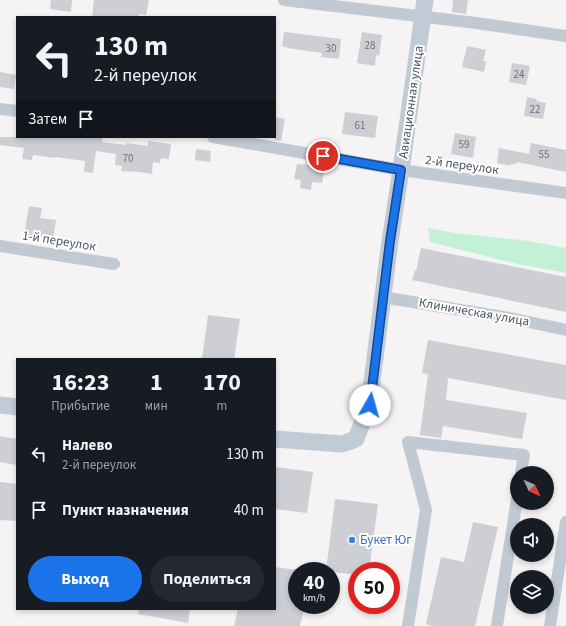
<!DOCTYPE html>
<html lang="ru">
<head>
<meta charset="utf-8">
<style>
	:root { --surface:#171b24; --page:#242831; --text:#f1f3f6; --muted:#9ea1a6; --accent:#1a73e8 }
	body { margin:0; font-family:"Source Sans 3",sans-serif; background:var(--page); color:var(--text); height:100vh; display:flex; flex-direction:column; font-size:15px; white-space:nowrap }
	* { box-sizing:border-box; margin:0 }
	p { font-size:13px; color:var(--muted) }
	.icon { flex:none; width:22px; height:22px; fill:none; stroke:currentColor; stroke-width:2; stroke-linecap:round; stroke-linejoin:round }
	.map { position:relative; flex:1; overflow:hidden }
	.drawer { position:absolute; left:16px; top:358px; width:260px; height:252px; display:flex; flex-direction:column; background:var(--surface); border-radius:0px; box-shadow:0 2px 6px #0003 }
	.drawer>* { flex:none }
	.banner { position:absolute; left:16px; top:16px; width:260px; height:122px; border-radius:0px; box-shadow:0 2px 6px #0003; background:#171b24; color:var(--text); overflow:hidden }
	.needle { width:26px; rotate:134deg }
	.buttons { position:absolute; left:510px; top:466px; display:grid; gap:8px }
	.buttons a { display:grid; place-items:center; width:44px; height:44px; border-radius:50%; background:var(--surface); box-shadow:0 2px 6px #0003; font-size:20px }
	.speed { position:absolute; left:288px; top:562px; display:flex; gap:8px; font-size:20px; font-weight:700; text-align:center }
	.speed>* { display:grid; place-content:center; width:52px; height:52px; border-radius:50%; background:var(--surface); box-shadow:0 2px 6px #0003; line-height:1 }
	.speed small { font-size:10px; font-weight:400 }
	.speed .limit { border:6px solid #d22; background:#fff; color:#111 }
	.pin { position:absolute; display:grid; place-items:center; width:34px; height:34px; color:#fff; margin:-17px; border:2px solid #fff; border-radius:50%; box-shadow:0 1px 4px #0007 }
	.me { position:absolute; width:44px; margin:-22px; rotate:7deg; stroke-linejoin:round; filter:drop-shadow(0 0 3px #0008) }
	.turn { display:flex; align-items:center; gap:14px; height:84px; padding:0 12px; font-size:18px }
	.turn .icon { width:52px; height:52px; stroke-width:2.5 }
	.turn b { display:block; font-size:28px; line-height:34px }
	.then { display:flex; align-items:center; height:38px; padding:0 12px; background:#0003; gap:8px; font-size:15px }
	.eta { display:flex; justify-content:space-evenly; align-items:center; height:68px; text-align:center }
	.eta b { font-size:24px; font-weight:700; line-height:28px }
	.cta { display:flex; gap:8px; margin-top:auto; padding:8px 12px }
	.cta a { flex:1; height:46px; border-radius:24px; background:var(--accent); color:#fff; font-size:16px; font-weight:700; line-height:46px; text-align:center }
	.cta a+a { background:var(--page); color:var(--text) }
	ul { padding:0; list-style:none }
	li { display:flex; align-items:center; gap:12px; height:56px; padding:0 12px }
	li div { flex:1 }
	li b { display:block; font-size:15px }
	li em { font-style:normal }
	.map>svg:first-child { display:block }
</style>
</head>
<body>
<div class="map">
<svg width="566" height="626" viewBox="0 0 566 626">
	<rect width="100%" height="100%" fill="#f5f3f3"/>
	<path fill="#c3f1d5" d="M428,228L455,233L528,241L566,248V273L513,263L430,242Z"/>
	<path fill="#cdcfd5" d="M51,0H72L71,12L50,9Z
		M94,0H149L146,15L139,14V17H92Z
		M453,0H468L466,14L452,12Z
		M284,32L341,39L339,59L321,57L322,53L287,48V47L282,46Z
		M362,32L382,35L379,56L376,55L375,66L357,63Z
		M467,46L486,50L483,61H486L484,72L462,67Z
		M512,63L530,66L526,85L509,82Z
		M0,72L16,75L14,89L0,87Z
		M527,97L537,99L536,101L546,103L543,119L524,116Z
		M345,112L378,116L375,138L342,134Z
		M275,117L285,119L281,141L275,140Z
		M455,133L476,137L473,158L451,154Z
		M0,137H103L102,142L126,145V143L148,146V141L171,144L169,159L161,158L160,163L153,162L152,174L132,171V172L121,171L122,166L115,165L116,154L96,151L93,173L84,172L85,161L55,157V158L33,155L32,160L22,159L24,148L0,145Z
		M531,143L566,150V172L517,162L516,164H511V166L497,163L499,148L529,154Z
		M196,149L211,151L210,162L195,160Z
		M297,164L325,167L322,183L312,182L311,190L300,188L301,180L294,179Z
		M29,206L42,208L40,218L56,220L53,239L24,235Z
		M421,248L566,277V312L412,280L415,270L416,271Z
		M208,315L240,319L234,359H202Z
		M428,340L566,365V400L448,378L446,400L527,413L522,439L443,426L441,438L420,435L428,374L422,373Z
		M0,436L17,439V465L0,462Z
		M275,467L313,472L307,513L275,509Z
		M0,482L17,484V521L0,520Z
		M335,499L378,504L369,571H357V575L326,571Z
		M473,522L498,527L475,626H433L426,624L441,557L464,562Z
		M275,567L297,570V605H305L300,626H234L238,609H275Z
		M139,609H190L188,623L138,614Z"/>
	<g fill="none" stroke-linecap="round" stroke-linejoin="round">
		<path stroke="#c1cad2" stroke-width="12" d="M284,0L476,23L566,36
			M0,109L17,111
			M213,137L401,170L566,193
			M0,246L114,264
			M382,297L510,318L566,330
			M408,626L426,510L408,442L524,455L521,473
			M497,626L517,499
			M550,626L566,522"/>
		<path stroke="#c1cbd6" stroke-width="17" d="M0,405L17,407
			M275,439L342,444L356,439L369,405L390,241L401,170L425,0"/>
	</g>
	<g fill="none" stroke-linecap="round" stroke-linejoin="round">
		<defs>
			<path id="route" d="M323,156L401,170L390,241L370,405"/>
		</defs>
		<use href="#route" stroke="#114b97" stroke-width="10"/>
		<use href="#route" stroke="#1a73e8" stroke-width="7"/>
	</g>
	<circle fill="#3f7fe0" stroke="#fff" stroke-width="1.5" cx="352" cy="540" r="4"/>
	<g text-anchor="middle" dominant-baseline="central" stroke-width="4" stroke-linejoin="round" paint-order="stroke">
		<g font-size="11" fill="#6b747e">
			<text x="370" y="45">28</text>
			<text x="331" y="48">30</text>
			<text x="519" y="74">24</text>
			<text x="535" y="109">22</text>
			<text x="360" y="125">61</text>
			<text x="464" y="144">59</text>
			<text x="544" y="154">55</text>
			<text x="128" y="158">70</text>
		</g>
		<g font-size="13" fill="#4a5661" stroke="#fff">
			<text transform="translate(411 102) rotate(-82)">Авиационная улица</text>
			<text transform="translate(462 165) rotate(8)">2-й переулок</text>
			<text transform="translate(59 241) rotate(9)">1-й переулок</text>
			<text transform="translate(474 312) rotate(10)">Клиническая улица</text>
		</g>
		<g font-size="13" fill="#366cbe" stroke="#fff" text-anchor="start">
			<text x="360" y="540">Букет Юг</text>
		</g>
	</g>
</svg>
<div class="buttons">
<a><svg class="needle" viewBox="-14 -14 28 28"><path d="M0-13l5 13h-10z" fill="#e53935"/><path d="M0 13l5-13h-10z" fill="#9ea1a6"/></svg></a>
<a><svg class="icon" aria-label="sound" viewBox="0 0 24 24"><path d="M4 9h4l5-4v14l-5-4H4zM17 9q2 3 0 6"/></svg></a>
<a><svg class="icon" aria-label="layers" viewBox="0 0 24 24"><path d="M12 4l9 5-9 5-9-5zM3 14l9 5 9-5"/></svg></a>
</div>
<div class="speed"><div>40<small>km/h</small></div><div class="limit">50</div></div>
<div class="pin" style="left:323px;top:156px;background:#d93025"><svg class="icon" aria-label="arrive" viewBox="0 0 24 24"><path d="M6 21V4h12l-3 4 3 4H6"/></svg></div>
<svg class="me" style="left:370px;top:405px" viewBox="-20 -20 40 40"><circle r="19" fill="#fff"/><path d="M0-13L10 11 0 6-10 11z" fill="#1a73e8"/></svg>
<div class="banner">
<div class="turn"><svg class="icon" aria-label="left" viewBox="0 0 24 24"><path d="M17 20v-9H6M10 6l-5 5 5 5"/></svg><div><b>130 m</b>2-й переулок</div></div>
<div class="then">Затем<svg class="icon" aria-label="arrive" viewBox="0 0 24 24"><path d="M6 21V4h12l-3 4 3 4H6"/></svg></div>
</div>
<section class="drawer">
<div class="eta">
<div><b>16:23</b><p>Прибытие</p></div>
<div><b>1</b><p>мин</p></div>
<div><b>170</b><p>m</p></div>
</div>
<ul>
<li><svg class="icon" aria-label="left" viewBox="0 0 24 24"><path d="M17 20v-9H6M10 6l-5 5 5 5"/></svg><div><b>Налево</b><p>2-й переулок</p></div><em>130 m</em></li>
<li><svg class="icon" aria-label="arrive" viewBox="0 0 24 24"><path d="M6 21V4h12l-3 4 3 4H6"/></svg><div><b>Пункт назначения</b></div><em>40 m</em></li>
</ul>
<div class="cta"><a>Выход</a><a>Поделиться</a></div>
</section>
</div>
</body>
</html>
